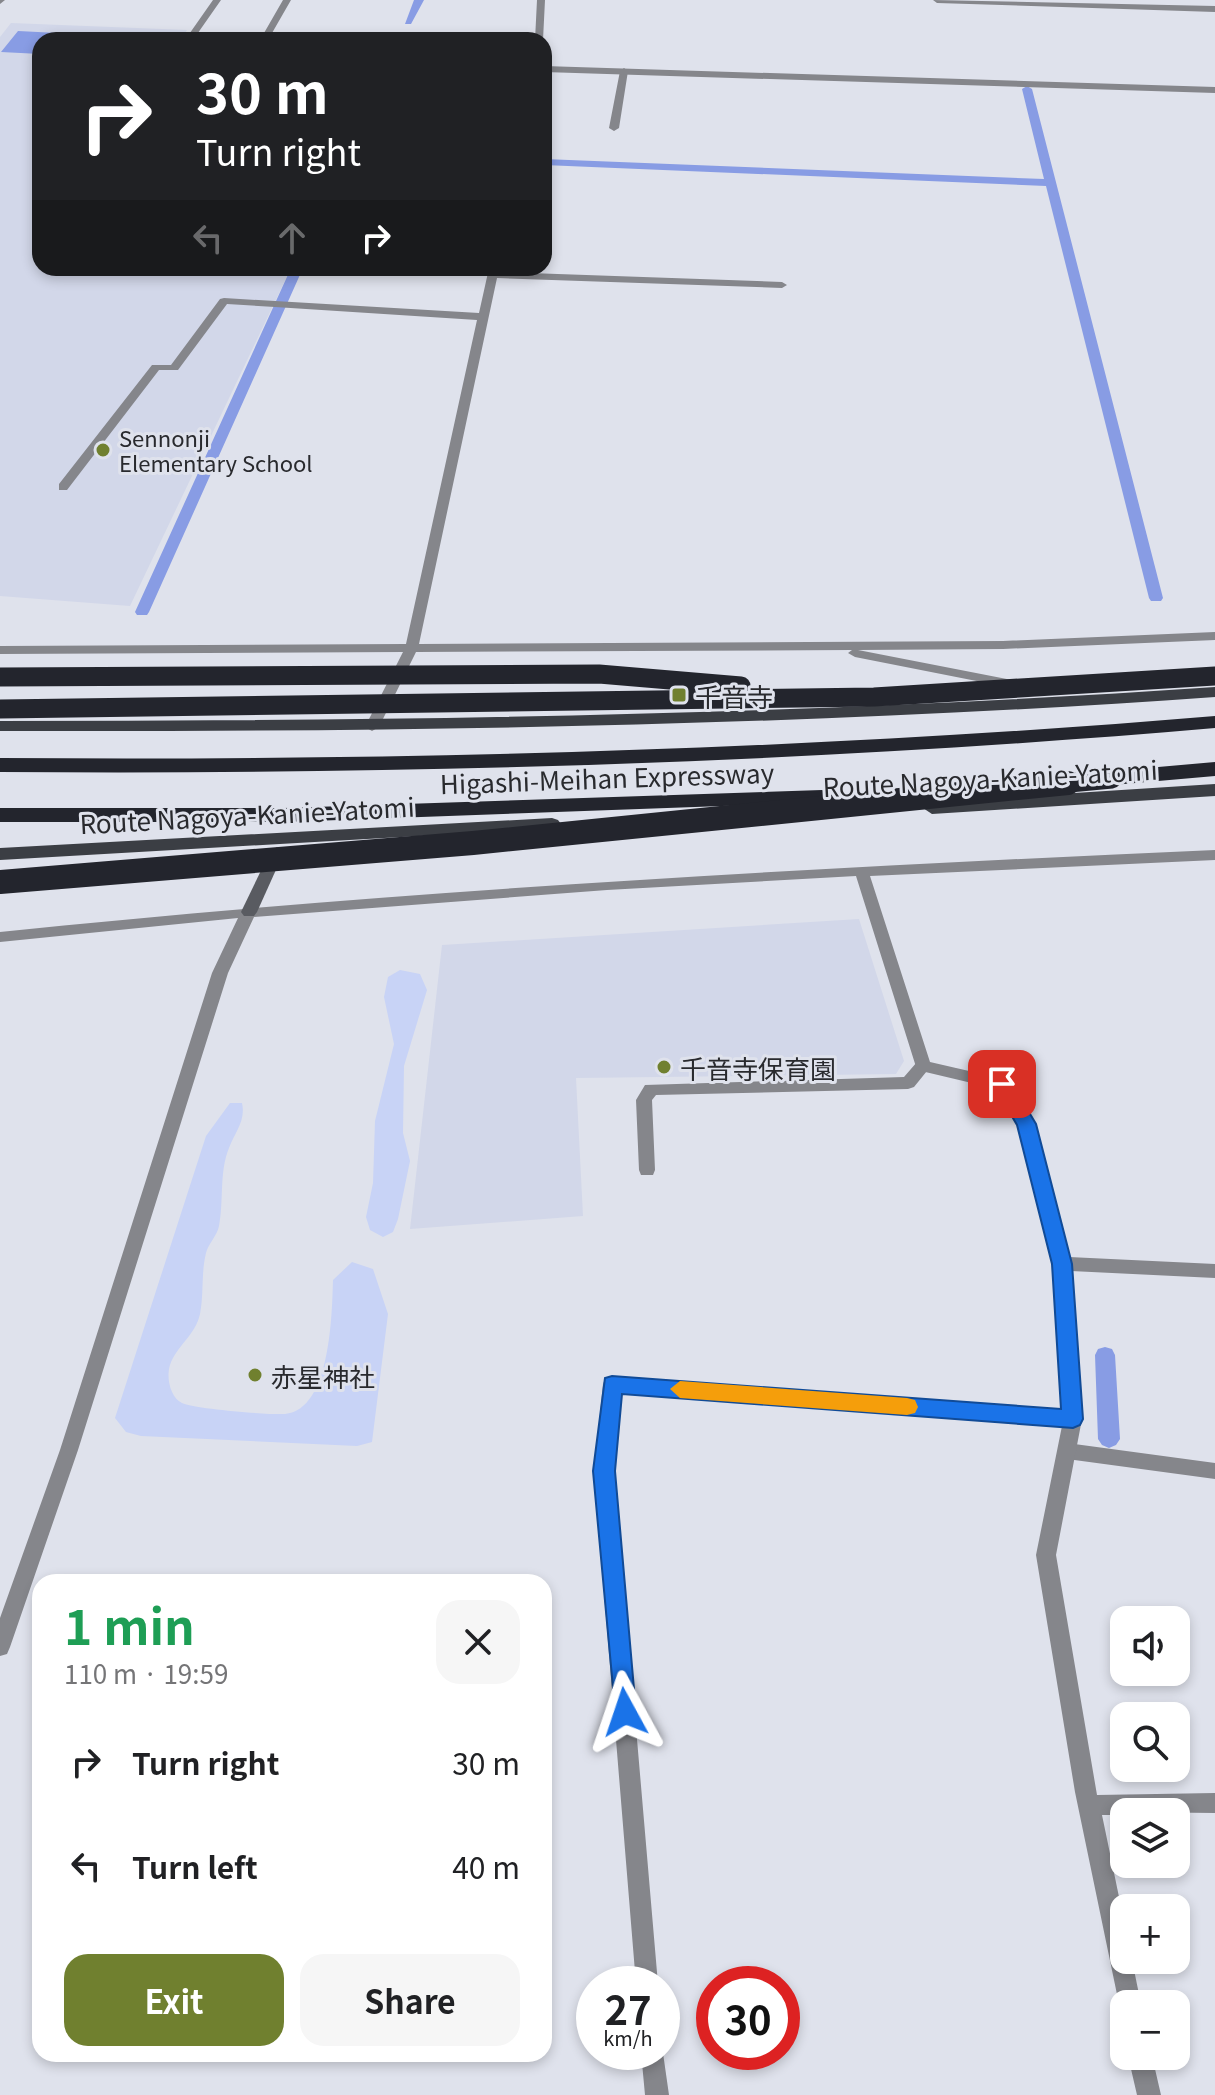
<!DOCTYPE html>
<html lang="en">
<head>
<meta charset="utf-8">
<style>
	:root { --surface:#fff; --page:#f6f6f6; --text:#202124; --muted:#757577; --accent:#70802f }
	body { margin:0; font-family:Georgia,"Noto Sans JP",serif; background:var(--page); color:var(--text); height:100vh; display:flex; flex-direction:column; font-size:30px; white-space:nowrap }
	* { box-sizing:border-box; margin:0 }
	p { font-size:26px; color:var(--muted) }
	.icon { flex:none; width:44px; height:44px; fill:none; stroke:currentColor; stroke-width:2; stroke-linecap:round; stroke-linejoin:round }
	.map { position:relative; flex:1; overflow:hidden }
	.side { position:absolute; left:32px; top:1574px; width:520px; height:488px; display:flex; flex-direction:column; background:var(--surface); border-radius:24px; box-shadow:0 4px 12px #0003 }
	.side>* { flex:none }
	.top-card { position:absolute; left:32px; top:32px; width:520px; height:244px; border-radius:24px; box-shadow:0 4px 12px #0003; background:#202124; color:#fff; overflow:hidden }
	.controls { position:absolute; left:1110px; top:1606px; display:grid; gap:16px }
	.controls a { display:grid; place-items:center; width:80px; height:80px; border-radius:16px; background:var(--surface); box-shadow:0 4px 12px #0003; font-size:40px }
	.speed { position:absolute; left:576px; top:1966px; display:flex; gap:16px; font-size:40px; font-weight:700; text-align:center }
	.speed>* { display:grid; place-content:center; width:104px; height:104px; border-radius:50%; background:var(--surface); box-shadow:0 4px 12px #0003; line-height:1 }
	.speed small { font-size:20px; font-weight:400 }
	.speed .limit { border:12px solid #d22; background:#fff; color:#111 }
	.pin { position:absolute; display:grid; place-items:center; width:68px; height:68px; color:#fff; margin:-34px; border-radius:16px; box-shadow:0 4px 12px #0006 }
	.me { position:absolute; width:88px; margin:-44px; rotate:355deg; stroke-linejoin:round; filter:drop-shadow(0 0 6px #0008) }
	.turn { display:flex; align-items:center; gap:28px; height:168px; padding:0 32px; font-size:36px }
	.turn .icon { width:104px; height:104px; stroke-width:2.5 }
	.turn b { display:block; font-size:56px; line-height:68px }
	.lanes { display:flex; align-items:center; height:76px; padding:0 32px; background:#0003; justify-content:center; gap:40px; direction:ltr }
	.lanes .off { opacity:.35 }
	.round { display:grid; place-items:center; flex:none; width:84px; height:84px; border-radius:24px; background:var(--page) }
	.head { display:flex; align-items:center; justify-content:space-between; height:136px; padding:0 32px }
	h1 { font-size:48px; font-weight:700; line-height:60px; color:#1e9e55 }
	.action { display:flex; gap:16px; margin-top:auto; padding:16px 32px }
	.action a { flex:1; height:92px; border-radius:24px; background:var(--accent); color:#fff; font-size:32px; font-weight:700; line-height:92px; text-align:center }
	.action a+a { background:var(--page); color:var(--text) }
	ul { padding:0; list-style:none }
	li { display:flex; align-items:center; gap:24px; height:104px; padding:0 32px }
	li div { flex:1 }
	li b { display:block; font-size:30px }
	li em { font-style:normal }
	.map>svg:first-child { display:block }
</style>
</head>
<body>
<div class="map">
<svg width="1215" height="2095" viewBox="0 0 1215 2095">
	<rect width="100%" height="100%" fill="#dfe2ec"/>
	<path fill="#d2d7e9" d="M11,23L187,30L181,40H40V268H291L130,606L0,596V37Z
		M859,919L904,1061L896,1074L576,1078L583,1216L410,1229L442,945Z"/>
	<path fill="#c8d3f6" d="M400,970L420,974L427,990L404,1066L403,1133L410,1161L398,1219L393,1232L383,1237L370,1230L366,1217L373,1183L375,1121L394,1044L384,997L388,977Z
		M230,1103H242C246,1121 235,1132 229,1148C219,1172 224,1201 219,1226C217,1236 208,1244 206,1253C201,1273 204,1294 200,1314C195,1336 177,1345 170,1365C166,1377 170,1397 182,1403C194,1409 270,1415 285,1414C331,1410 332,1312 333,1280L352,1262L373,1269L388,1314L372,1442L357,1446L141,1436L126,1432L115,1418L206,1136Z"/>
	<path fill="#889ce4" d="M18,31L137,37L40,40V54L1,52Z"/>
	<g fill="none" stroke-linecap="round" stroke-linejoin="round">
		<path fill="#889ce4" fill-rule="evenodd" d="M414,0H424L411,24H405Z
			M395,33H401V40H391Z
			M1027,86L1032,89L1163,598L1161,601H1151L1149,598L1046,186L544,165V159L1044,179L1022,89Z
			M291,268H303L149,612L147,615H137L135,612Z
			M1105,1347L1112,1349L1115,1355L1120,1439L1116,1445L1109,1448L1102,1445L1098,1439L1095,1355L1098,1349Z"/>
		<path fill="#85868b" fill-rule="evenodd" d="M624,68L628,71L619,128L614,131L609,128L620,71Z
			M224,298L275,301L280,304L275,307L227,304L178,370H159L67,490H59V484L152,365H171L220,299Z
			M923,1060L931,1066L914,1087L908,1089L656,1095L652,1100L655,1170L653,1175H641L639,1170L636,1100L645,1085L904,1077L917,1062Z
			M1067,1443L1215,1463V1479L1067,1459L1060,1457L1058,1451L1060,1445Z"/>
		<path fill="#85868b" fill-rule="evenodd" d="M0,0H5L0,4Z
			M213,0H221L193,40H185Z
			M283,0H291L268,40H260Z
			M537,0H545L543,40H535Z
			M933,0L1215,6V12L937,3Z
			M544,66L1215,87V93L544,72Z
			M489,268H499L498,272L782,282L787,285L782,288L497,278L419,644L1003,641L1215,632V640L1003,649L858,650L1017,681L1019,684L1012,688L855,657L848,653L852,650L416,652L379,727L372,731L365,727L403,652L0,654V646L406,644L477,320L275,307L270,304L275,301L479,313Z
			M1215,850V860L870,876L930,1062L1008,1080L1034,1124L1069,1257L1215,1264V1278L1071,1271L1082,1419L1056,1555L1097,1795L1215,1793V1813L1124,1812V1815H1102L1124,1921V1960H1132L1141,2004H1124V2013L1119,2004L1075,1792L1036,1555L1062,1426L620,1392L614,1471L658,1984H636L594,1471L603,1384L605,1379L612,1376L1063,1410L1053,1264L1018,1124L997,1089L917,1070L856,876L607,890L254,917L228,973L78,1450L10,1647L7,1654L0,1656V1618L60,1450L212,973L238,918L0,942V932C404,890 809,868 1215,850Z
			M662,2046L669,2095H645L641,2052H662Z
			M1128,2056H1152L1161,2095H1137Z"/>
		<path fill="#595b61" fill-rule="evenodd" d="M277,847L284,852L257,912L254,916H244L241,912L270,852Z"/>
		<path fill="#3b3e44" fill-rule="evenodd" d="M1215,687V697C810,726 406,732 0,731V721C406,721 810,715 1215,687Z
			M1215,784V796L932,814L923,808L932,802Z
			M552,818L558,820L561,824L558,828L0,860V848Z"/>
		<path fill="#23252d" fill-rule="evenodd" d="M1215,716V728C810,763 406,775 0,772V758C406,761 810,750 1215,716Z
			M1215,762V776L1090,787L1079,780L1090,773Z
			M822,790L830,792L833,797L830,802L284,822H0V808H284Z"/>
		<path stroke="#23252d" stroke-width="19" d="M0,677L599,674L741,686
			M0,709L874,697L1215,676
			M1048,785L1112,779"/>
		<path stroke="#23252d" stroke-width="24" d="M0,882L473,843L1068,783"/>
	</g>
	<path fill="#1a73e8" stroke="#114b97" stroke-width="2" d="M1002,1077L1009,1079L1036,1124L1072,1264L1083,1419L1080,1425L1073,1428L622,1394L615,1471L636,1712L633,1720L625,1723L616,1720L593,1471L605,1378L612,1376L1061,1409L1052,1264L1017,1125L993,1084Z"/>
	<path fill="#f59e0b" d="M680,1381L907,1398L915,1400L918,1407L915,1413L907,1415L680,1398L670,1389Z"/>
	<g fill="#70802f" stroke="#dfe2ec" stroke-width="3">
		<circle cx="103" cy="450" r="8"/>
		<rect x="671" y="687" width="16" height="16" rx="4"/>
		<circle cx="664" cy="1067" r="8"/>
		<circle cx="255" cy="1375" r="8"/>
	</g>
	<g text-anchor="middle" dominant-baseline="central" stroke-width="6" stroke-linejoin="round" paint-order="stroke">
		<g font-size="22" fill="#292a2e" stroke="#dfe2ec" text-anchor="start">
			<text x="119" y="437">Sennonji<tspan x="119" dy="25">Elementary School</tspan></text>
		</g>
		<g font-size="26" fill="#292a2e" stroke="#dfe2ec" text-anchor="start">
			<text x="695" y="695">千音寺</text>
			<text x="680" y="1067">千音寺保育園</text>
			<text x="271" y="1375">赤星神社</text>
		</g>
		<g font-size="26" fill="#292a2e" stroke="#dfe2ec">
			<text transform="translate(607 777) rotate(-2)">Higashi-Meihan Expressway</text>
			<text transform="translate(990 777) rotate(-3)">Route Nagoya-Kanie-Yatomi</text>
			<text transform="translate(247 814) rotate(-3)">Route Nagoya-Kanie-Yatomi</text>
		</g>
	</g>
</svg>
<div class="controls">
<a><svg class="icon" aria-label="sound" viewBox="0 0 24 24"><path d="M4 9h4l5-4v14l-5-4H4zM17 9q2 3 0 6"/></svg></a>
<a><svg class="icon" aria-label="search" viewBox="0 0 24 24"><circle cx="10" cy="10" r="6"/><path d="M15 15l6 6"/></svg></a>
<a><svg class="icon" aria-label="layers" viewBox="0 0 24 24"><path d="M12 4l9 5-9 5-9-5zM3 14l9 5 9-5"/></svg></a>
<a>+</a>
<a>−</a>
</div>
<div class="speed"><div>27<small>km/h</small></div><div class="limit">30</div></div>
<div class="pin" style="left:1002px;top:1084px;background:#d93025"><svg class="icon" aria-label="arrive" viewBox="0 0 24 24"><path d="M6 21V4h12l-3 4 3 4H6"/></svg></div>
<svg class="me" style="left:625px;top:1712px" viewBox="-20 -20 40 40"><path d="M0-17L14 15 0 8-14 15z" fill="#1a73e8" stroke="#fff" stroke-width="4"/></svg>
<div class="top-card">
<div class="turn"><svg class="icon" aria-label="right" viewBox="0 0 24 24"><path d="M7 20v-9h11M14 6l5 5-5 5"/></svg><div><b>30 m</b>Turn right</div></div>
<div class="lanes"><svg class="icon off" aria-label="left" viewBox="0 0 24 24"><path d="M17 20v-9H6M10 6l-5 5 5 5"/></svg><svg class="icon off" aria-label="ahead" viewBox="0 0 24 24"><path d="M12 20V5M6 11l6-6 6 6"/></svg><svg class="icon" aria-label="right" viewBox="0 0 24 24"><path d="M7 20v-9h11M14 6l5 5-5 5"/></svg></div>
</div>
<section class="side">
<div class="head"><div><h1>1 min</h1><p>110 m · 19:59</p></div><a class="round"><svg class="icon" aria-label="close" viewBox="0 0 24 24"><path d="M6 6l12 12M18 6L6 18"/></svg></a></div>
<ul>
<li><svg class="icon" aria-label="right" viewBox="0 0 24 24"><path d="M7 20v-9h11M14 6l5 5-5 5"/></svg><div><b>Turn right</b></div><em>30 m</em></li>
<li><svg class="icon" aria-label="left" viewBox="0 0 24 24"><path d="M17 20v-9H6M10 6l-5 5 5 5"/></svg><div><b>Turn left</b></div><em>40 m</em></li>
</ul>
<div class="action"><a>Exit</a><a>Share</a></div>
</section>
</div>
</body>
</html>
